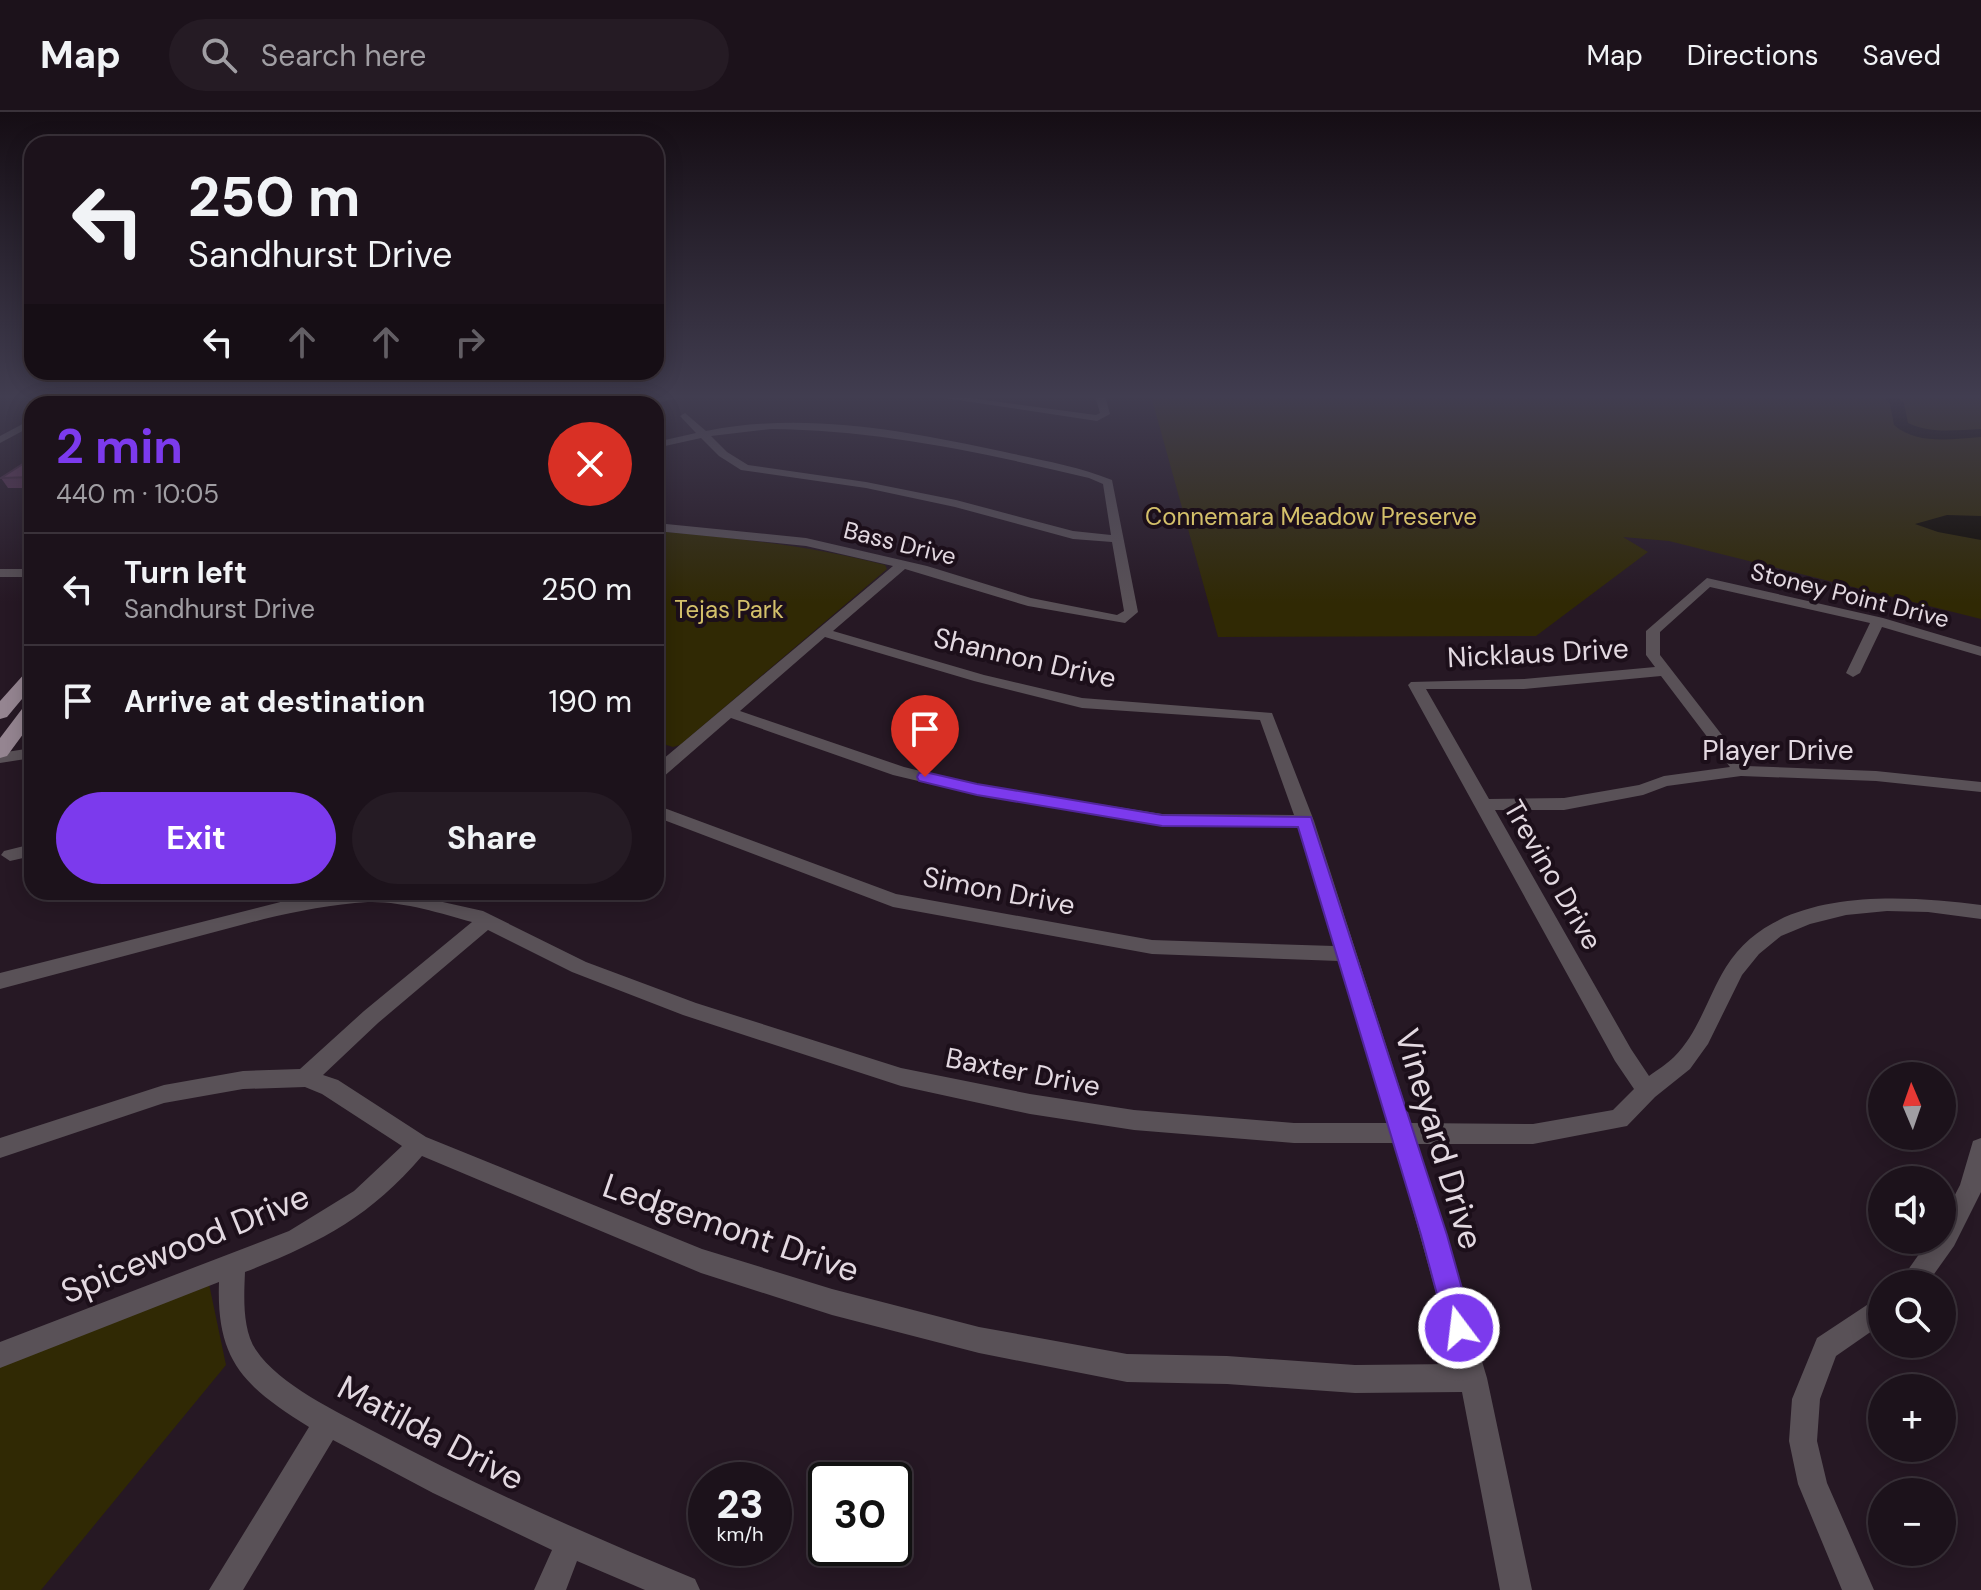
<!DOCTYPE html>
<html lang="en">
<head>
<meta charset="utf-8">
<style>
	:root { --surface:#1c121b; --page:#251b24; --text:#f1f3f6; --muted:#a09ea3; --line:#3a323a; --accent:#7c3aed }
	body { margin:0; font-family:"DM Sans",sans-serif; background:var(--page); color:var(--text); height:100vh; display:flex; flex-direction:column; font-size:30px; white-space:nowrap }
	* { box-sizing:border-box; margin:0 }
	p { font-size:26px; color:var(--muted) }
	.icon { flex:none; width:44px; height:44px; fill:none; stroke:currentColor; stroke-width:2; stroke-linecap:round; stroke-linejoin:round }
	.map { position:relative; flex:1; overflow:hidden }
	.panel { position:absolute; left:24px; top:284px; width:640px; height:504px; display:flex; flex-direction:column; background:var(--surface); border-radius:24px; box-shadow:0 4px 20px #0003,0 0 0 2px var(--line) }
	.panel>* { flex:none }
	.top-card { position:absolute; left:24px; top:24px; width:640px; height:244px; border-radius:24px; box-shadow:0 4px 20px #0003,0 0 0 2px var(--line); background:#1c121b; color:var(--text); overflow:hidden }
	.needle { width:52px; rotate:358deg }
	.tools { position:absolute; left:1868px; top:950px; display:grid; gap:16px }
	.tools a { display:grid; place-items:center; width:88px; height:88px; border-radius:50%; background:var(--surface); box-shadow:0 4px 20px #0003,0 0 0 2px var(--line); font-size:40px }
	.speed { position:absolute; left:688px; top:1350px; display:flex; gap:16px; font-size:40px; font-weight:700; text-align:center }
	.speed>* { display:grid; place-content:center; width:104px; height:104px; border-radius:50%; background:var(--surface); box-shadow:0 4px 20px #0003,0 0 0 2px var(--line); line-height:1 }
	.speed small { font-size:20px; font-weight:400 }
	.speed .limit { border:4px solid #111; border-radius:12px; background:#fff; color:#111 }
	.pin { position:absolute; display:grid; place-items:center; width:68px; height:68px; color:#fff; margin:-82px -34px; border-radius:50% 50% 50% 0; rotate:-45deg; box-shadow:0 0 8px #0007 }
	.pin .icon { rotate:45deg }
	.me { position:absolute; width:88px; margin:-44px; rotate:345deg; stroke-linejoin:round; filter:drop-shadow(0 0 6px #0008) }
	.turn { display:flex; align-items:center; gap:28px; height:168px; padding:0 32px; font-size:36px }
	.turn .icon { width:104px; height:104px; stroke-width:2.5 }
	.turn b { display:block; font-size:56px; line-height:68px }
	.lanes { display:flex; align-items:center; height:76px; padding:0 32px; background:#0003; justify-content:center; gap:40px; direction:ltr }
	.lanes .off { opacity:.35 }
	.round { display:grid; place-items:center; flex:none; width:84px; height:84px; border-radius:42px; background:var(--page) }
	.headline { display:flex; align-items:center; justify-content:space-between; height:136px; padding:0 32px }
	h1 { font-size:48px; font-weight:700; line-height:60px; color:var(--accent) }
	.cta { display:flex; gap:16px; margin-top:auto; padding:16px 32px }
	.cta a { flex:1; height:92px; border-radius:48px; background:var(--accent); color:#fff; font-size:32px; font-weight:700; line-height:92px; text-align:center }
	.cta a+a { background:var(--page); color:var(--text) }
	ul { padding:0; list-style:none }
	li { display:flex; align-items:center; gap:24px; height:112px; padding:0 32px; border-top:2px solid var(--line) }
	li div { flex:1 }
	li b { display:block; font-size:30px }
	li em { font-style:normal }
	header { display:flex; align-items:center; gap:48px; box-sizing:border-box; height:112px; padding:0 40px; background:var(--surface); border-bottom:2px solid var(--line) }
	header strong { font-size:38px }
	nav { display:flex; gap:44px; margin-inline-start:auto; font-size:28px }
	.search { width:560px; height:72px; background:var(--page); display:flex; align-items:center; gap:20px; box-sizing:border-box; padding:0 28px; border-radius:44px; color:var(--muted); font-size:30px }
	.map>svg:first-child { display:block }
</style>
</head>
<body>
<header>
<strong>Map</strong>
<div class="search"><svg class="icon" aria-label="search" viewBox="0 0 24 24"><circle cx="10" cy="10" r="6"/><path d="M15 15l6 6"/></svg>Search here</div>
<nav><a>Map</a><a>Directions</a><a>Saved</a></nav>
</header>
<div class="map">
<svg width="1981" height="1478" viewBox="0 0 1981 1478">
	<rect width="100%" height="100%" fill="#261824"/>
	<path fill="#302904" d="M1151,284H1981V507L1669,429L1623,425L1648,440L1536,524L1218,525Z
		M656,419C733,426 810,433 885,453L887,457L680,633L673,635L656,630Z
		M209,1172L226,1253L41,1478H0V1254Z"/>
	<path fill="#0e0a00" d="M1947,403L1981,404V428L1938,420L1915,412Z"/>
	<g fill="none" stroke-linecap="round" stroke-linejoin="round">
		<path fill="#0e0a00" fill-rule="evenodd" d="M1883,284H1897L1904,291L1908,311C1931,322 1956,318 1981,317V325C1953,327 1916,333 1894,313L1890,292Z"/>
		<path fill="#595157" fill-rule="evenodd" d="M78,284H91L75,292H61Z
			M472,284H484L472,292H459Z
			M665,284H686L653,292H631Z
			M931,284H956L1096,303L1100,301L1095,284H1105L1110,302L1097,309Z
			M685,301L706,319C805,299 907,319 1005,340C1040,348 1078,354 1112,368L1138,500L1125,511L1028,494L905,457L833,519L984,563L1082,586L1272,601L1314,709L1411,1011L1533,1012L1613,998L1634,977L1615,949L1408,573L1411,570L1524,567L1655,555L1646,543V519L1707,466L1883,506L1981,535V544L1882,515L1860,561L1853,565L1846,561L1870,511L1710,475L1660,520V543L1746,654L1876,659L1981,670V680L1876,669L1741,664L1667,674L1643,683L1564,698H1495L1631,937L1649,964C1657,958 1667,952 1674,945C1699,920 1708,884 1726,855C1776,774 1900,783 1981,793V807L1928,800L1887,799L1846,803L1810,812L1781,824L1759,842L1742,863L1708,932L1690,957L1655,985L1627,1014L1533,1032H1417L1487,1266L1532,1478H1500L1462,1280L1355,1281L1227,1272L1127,1270L979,1241L832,1203L701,1161L422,1044C369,1106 319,1131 245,1160C244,1184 242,1217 256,1238C279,1273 338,1300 375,1320C479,1375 586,1422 695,1467L700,1478H645L577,1449L566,1478H534L552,1438L433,1381L333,1328L243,1478H209L309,1315C245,1275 216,1250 219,1170L0,1256V1230L289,1119L354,1079L402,1034L322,982L305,975L243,977L164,991L0,1046V1026L164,973L243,959L300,957L364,899L472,810C440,801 402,789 368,790C333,792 298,799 264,807L0,877V861L308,783L398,780L483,799L586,850L696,891L901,956L1030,982L1134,998L1294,1011H1388L1339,849L1152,842L893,795L656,705V693L896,782L1152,828L1334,834L1298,715L1162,714L977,683L893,663L731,606L662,666L656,667V653L893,454L806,434L656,419V411L806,426L927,454L1031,486L1117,503L1124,499L1112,430L1073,427L955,395L866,376L741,358L719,344L701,326L656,336V330L696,321L680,304ZM771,317C880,318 984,341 1089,366L1103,372L1111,423L1073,419L956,388L866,370L748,353L727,340L711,324ZM825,525L974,569L1082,596L1260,608L1294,703L1162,702L977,673L904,655L740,599ZM1661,564L1730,655L1664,664L1639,673L1564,686L1489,687L1426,577H1524ZM488,818L572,860L683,903L901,974L1030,1002L1134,1018L1294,1031H1394L1456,1252L1355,1253L1227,1244L1127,1242L979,1215L832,1177L702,1137L426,1025L338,968L323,963L378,911Z
			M32,307V314L0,331V324Z
			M0,457H32V465H0Z
			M32,636V646L0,651V641Z
			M32,732V744L10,749L1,743L4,739Z
			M1981,1026V1080L1954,1134L1927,1172H1898L1929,1128H1942V1108L1960,1073L1973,1029Z
			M1882,1183V1212L1836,1244L1820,1287L1817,1329L1827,1371L1874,1478H1842L1798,1372L1789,1329L1792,1287L1817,1226Z"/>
		<path fill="#958591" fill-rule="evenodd" d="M256,284H285L322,292H291Z
			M310,284C332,283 370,280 389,292C366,292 329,297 310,284Z
			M403,284H418L406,292H391Z
			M32,559V575L7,605L0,607V589L26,560Z
			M32,591V610L7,644L0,646V626L25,593Z"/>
	</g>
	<path fill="#593453" d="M32,346V376H8L1,366Z"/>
	<path fill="#673d60" stroke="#482b43" stroke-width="2" d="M32,346V365L1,366Z"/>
	<linearGradient id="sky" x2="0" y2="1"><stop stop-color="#150d14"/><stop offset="0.58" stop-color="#413d50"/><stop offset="1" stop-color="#413d50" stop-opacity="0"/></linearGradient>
	<rect width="1981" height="491" fill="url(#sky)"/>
	<path fill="#7c3aed" stroke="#51269a" stroke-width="2" d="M925,660L977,672L1162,703L1311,705L1447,1123L1473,1216L1469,1225L1459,1229L1450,1225L1446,1216L1421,1123L1298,715L1162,714L977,683L919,669L917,665L919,661Z"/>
	<g text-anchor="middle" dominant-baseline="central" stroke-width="8" stroke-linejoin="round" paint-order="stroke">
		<g font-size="24" fill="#d4c06a" stroke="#1c0f1a">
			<text x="1311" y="404">Connemara Meadow Preserve</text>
			<text x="729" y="497">Tejas Park</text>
		</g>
		<g font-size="24" fill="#e3d9e1" stroke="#1c0f1a">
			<text transform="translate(900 431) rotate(14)">Bass Drive</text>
			<text transform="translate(1850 483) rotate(14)">Stoney Point Drive</text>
		</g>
		<g font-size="28" fill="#e3d9e1" stroke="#1c0f1a">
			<text transform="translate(1538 541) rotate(-3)">Nicklaus Drive</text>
			<text transform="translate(1025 546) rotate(13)">Shannon Drive</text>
			<text x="1778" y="638">Player Drive</text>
			<text transform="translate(1553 763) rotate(60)">Trevino Drive</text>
			<text transform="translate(999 779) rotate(11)">Simon Drive</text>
			<text transform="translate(1023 960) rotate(11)">Baxter Drive</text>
		</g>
		<g font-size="34" fill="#e3d9e1" stroke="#1c0f1a">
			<text transform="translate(1439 1027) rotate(73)">Vineyard Drive</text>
			<text transform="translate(731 1116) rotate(19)">Ledgemont Drive</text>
			<text transform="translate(185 1132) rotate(-22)">Spicewood Drive</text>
			<text transform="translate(431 1321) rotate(28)">Matilda Drive</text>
		</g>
	</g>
</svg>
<div class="tools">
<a><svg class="needle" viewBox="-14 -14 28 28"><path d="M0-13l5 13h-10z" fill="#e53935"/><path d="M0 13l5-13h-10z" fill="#a09ea3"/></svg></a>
<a><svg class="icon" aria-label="sound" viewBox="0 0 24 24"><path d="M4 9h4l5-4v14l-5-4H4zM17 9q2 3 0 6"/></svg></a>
<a><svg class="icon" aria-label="search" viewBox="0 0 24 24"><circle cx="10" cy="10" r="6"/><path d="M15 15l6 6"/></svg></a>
<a>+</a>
<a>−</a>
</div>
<div class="speed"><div>23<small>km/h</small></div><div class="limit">30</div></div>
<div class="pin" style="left:925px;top:665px;background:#d93025"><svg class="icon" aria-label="arrive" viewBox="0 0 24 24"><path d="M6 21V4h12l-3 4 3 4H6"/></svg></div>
<svg class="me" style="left:1459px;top:1216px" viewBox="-20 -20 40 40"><circle r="17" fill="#7c3aed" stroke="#fff" stroke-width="3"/><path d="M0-11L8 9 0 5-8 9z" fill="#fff"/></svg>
<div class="top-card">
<div class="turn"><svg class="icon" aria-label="left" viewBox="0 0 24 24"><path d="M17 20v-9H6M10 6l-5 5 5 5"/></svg><div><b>250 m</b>Sandhurst Drive</div></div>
<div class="lanes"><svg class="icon" aria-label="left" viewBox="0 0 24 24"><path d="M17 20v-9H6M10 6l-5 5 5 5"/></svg><svg class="icon off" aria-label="ahead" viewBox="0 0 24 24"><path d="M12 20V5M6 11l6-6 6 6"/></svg><svg class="icon off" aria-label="ahead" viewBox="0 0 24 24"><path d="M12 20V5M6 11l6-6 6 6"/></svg><svg class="icon off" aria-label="right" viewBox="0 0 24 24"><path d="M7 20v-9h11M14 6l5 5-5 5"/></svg></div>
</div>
<section class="panel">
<div class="headline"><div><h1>2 min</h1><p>440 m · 10:05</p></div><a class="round" style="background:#d93025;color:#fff"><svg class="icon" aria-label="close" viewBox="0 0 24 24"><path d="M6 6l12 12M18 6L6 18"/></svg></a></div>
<ul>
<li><svg class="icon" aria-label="left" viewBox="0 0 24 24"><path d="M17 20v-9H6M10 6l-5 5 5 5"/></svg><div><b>Turn left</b><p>Sandhurst Drive</p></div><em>250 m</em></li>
<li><svg class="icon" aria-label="arrive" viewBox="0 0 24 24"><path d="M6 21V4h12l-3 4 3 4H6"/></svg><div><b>Arrive at destination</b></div><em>190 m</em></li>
</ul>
<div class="cta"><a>Exit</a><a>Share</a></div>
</section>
</div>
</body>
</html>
